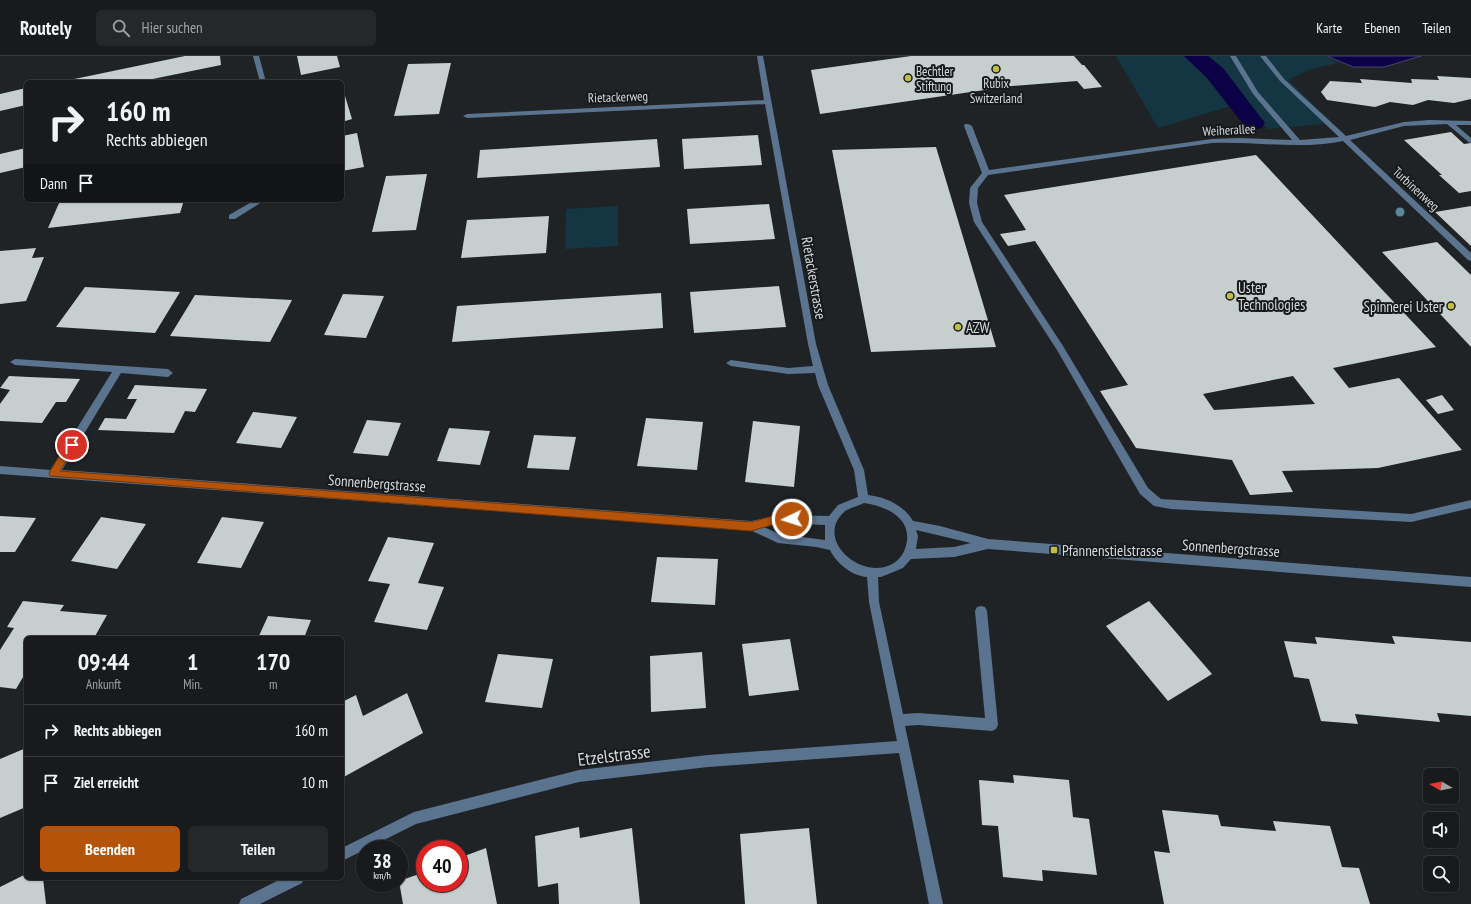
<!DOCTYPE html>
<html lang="de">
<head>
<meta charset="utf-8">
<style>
	:root { --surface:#181a1c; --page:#252729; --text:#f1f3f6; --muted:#9fa1a3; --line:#36383b; --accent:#b45309 }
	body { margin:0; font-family:"PT Sans Narrow",sans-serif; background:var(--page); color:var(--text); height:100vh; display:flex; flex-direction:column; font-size:15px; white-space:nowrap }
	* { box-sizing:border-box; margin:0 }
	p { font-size:13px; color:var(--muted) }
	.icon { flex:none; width:22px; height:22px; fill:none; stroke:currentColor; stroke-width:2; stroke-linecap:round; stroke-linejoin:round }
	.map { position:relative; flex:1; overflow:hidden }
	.side { position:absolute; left:24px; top:580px; width:320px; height:244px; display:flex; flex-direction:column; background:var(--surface); border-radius:6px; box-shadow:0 1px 3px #0004,0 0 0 1px var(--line) }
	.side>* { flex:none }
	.banner { position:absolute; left:24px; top:24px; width:320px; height:122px; border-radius:6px; box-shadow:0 1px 3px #0004,0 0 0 1px var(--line); background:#181a1c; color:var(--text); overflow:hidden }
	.needle { width:26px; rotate:280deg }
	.buttons { position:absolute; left:1423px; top:712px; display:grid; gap:8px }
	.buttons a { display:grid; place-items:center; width:36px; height:36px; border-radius:6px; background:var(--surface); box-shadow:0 1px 3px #0004,0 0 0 1px var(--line); font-size:20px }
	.speed { position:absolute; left:356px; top:784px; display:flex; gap:8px; font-size:20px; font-weight:700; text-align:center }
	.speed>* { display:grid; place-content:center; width:52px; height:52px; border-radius:50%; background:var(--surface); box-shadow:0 1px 3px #0004,0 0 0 1px var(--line); line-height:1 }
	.speed small { font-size:10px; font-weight:400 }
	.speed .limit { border:6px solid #d22; background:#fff; color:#111 }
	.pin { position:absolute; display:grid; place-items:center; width:34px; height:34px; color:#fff; margin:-17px; border:2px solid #fff; border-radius:50%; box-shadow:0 1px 4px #0007 }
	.me { position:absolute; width:44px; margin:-22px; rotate:266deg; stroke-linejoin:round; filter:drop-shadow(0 0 3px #0008) }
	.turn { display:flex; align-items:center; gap:14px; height:84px; padding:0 16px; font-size:18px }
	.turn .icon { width:52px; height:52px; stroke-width:2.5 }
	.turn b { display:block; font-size:28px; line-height:34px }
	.then { display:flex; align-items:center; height:38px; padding:0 16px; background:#0003; gap:8px; font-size:15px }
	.eta { display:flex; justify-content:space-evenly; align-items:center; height:68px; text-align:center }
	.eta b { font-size:24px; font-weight:700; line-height:28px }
	.action { display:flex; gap:8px; margin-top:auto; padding:8px 16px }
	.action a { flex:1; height:46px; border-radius:6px; background:var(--accent); color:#fff; font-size:16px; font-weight:700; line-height:46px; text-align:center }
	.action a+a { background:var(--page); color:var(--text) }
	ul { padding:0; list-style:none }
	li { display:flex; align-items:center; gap:12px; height:52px; padding:0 16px; border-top:1px solid var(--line) }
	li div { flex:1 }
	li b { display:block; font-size:15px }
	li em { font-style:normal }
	header { display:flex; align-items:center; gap:24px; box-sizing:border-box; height:56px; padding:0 20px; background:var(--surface); border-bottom:1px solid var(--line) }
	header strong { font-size:19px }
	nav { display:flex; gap:22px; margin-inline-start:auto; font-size:14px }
	.search { width:280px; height:36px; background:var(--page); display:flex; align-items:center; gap:10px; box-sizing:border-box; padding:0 14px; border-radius:6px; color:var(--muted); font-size:15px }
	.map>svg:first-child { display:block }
</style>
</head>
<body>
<header>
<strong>Routely</strong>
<div class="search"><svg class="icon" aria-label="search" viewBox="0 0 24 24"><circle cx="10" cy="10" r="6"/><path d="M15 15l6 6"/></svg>Hier suchen</div>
<nav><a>Karte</a><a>Ebenen</a><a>Teilen</a></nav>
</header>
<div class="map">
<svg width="1471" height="848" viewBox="0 0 1471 848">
	<rect width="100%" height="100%" fill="#202325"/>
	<path fill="#143542" d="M1116,0H1326L1338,7L1311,13L1288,24L1333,67L1268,73L1244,46L1158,72Z
		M618,150V190L565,193L566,153Z"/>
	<path fill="#0c0147" stroke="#494273" d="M1327,0H1421L1384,11H1353Z"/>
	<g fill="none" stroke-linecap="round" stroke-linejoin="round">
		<path fill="#0c0147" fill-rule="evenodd" d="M1184,0H1208L1223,12L1265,67L1262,72L1254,74L1246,72L1207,22Z"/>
	</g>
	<path fill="#c7cece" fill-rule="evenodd" d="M185,0H220L221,9L138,26H60Z
		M297,0H337L340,11L301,19Z
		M911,0H1074L1082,9H1084L1102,31L1084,33L1077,25L1012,30L820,58L811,14Z
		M451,7L439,58L394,60L408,8Z
		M1437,20L1471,22V43L1454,47L1428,44L1413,49L1390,46L1375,51L1327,44L1321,36L1330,25L1362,27L1360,23L1412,27L1411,23L1439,24Z
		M342,30L352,63L342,66Z
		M26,32V49L0,55V38Z
		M1451,76L1464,88L1471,87V135L1459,137L1439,119H1442L1404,84Z
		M357,77L364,111L342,115V80Z
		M758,79L762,109L684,113L682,83Z
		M657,83L660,111L477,122L480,94Z
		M936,91L996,291L871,296L832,94Z
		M26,92V111L0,117V98Z
		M1256,99L1436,291L1333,312L1349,332L1399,322L1462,394L1378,412L1282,415L1293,436L1250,439L1232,404L1136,392L1100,335L1128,329L1035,185L1008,190L1000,178L1026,174L1004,139ZM1293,320L1315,348L1214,354L1203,338Z
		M427,118L416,174L372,176L386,120Z
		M67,144H184L180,157L48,172L60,145Z
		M769,148L775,183L690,188L687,153Z
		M1471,150V190L1435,156Z
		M549,160L546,197L461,202L467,164Z
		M1437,186L1471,219V291L1382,196Z
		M36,192L32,202L44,201L26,245L0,248V195Z
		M779,230L786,271L694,277L690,236Z
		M85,231L180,236L155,277L56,271Z
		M661,237L663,272L452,286L457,250Z
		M343,238L384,240L366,282L324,279Z
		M195,239L292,244L270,286L170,280Z
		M9,320L29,321L80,323L66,346H56L42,367L0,365V348L10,334L0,332Z
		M135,329L207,333L195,356L185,355L174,377L98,374L105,362L126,363L137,343H127Z
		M1442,339L1454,354L1438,358L1426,344Z
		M253,356L297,361L281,392L236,387Z
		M646,362L703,366L697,414L637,410Z
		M367,364L401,367L388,400L353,397Z
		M753,365L800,370L794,431L745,426Z
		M449,372L490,375L480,409L437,405Z
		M534,379L576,381L569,414L527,412Z
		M0,460L36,462L15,496H0Z
		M101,461L146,468L117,513L71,505Z
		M222,461L264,466L241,512L197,507Z
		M388,481L434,487L418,527L444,531L427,574L374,566L390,528L368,525Z
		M657,501L718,503L715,549L651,546Z
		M23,545L64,549L60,555L107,559L94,582H26V616L16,633L0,631V594L14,572L7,571Z
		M1149,545L1212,618L1168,645L1106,570Z
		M268,560L311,564L304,582H258Z
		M1392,580L1471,586V660L1437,657L1440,666L1355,658L1358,668L1321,665L1309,623L1294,621L1284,585L1317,588L1315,581L1395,588Z
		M790,583L799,634L749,640L742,588Z
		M702,596L706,652L651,656L650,600Z
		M498,598L553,603L542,652L485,646Z
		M407,637L423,677L342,722V646L356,639L363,660Z
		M26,692V751L0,762V703Z
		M1013,719L1069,724L1073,761L1089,763L1097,819L1042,814L1043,825L1003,821L998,770L982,769L979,724L1014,727Z
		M1162,754L1218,759L1221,770L1276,775L1273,765L1330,770L1342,811L1359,812L1370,848H1164L1154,795L1170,797Z
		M579,771L580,782L632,772L640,848H559L558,827L538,831L535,780Z
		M809,772L817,848H745L740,778Z
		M486,792L497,848H403L399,825L425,816V827H459V802Z
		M26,818V822H43L46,848H0V831Z"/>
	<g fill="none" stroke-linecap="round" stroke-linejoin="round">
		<path fill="#5a738f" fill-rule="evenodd" d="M253,0H259L266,26H260Z
			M757,0H763L816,288L828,329L864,414L868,439C885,441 904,449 913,465L940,470L988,483L1471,521V531L988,493L954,501L911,503L903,512L881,521H878L879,546L903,658L918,657L985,662L975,555L977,551L981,550L985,551L987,555L998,669L996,673L992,675L918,669L905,670L943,848H929L899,697L708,711L579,726L416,768L342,805V792L414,756L579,714L708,699L897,685L869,546L867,521C852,520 836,507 830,494L816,491L778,487L750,474L0,418V410L51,414L112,316L15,309L10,306L15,303L168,313L173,317L168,321L121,317L62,414L751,465L779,459L829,460L838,449L858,441L854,414L818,329L815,317L788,318L731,310L726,307L731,304L788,312L813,310L808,288L765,48L467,62L463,60L467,58L764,44ZM864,447C884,450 910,460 907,485C906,490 905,494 902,499C876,535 810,488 844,456C849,452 858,450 864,447ZM779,467L825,469V484L779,478L764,471ZM916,474L971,487L954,491L916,493L918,480Z
			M1230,0H1236L1258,36L1300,84L1339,81L1280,25L1260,0H1266L1284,23L1346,80L1404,66L1429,64L1471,65V69H1456L1471,82V88L1447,68L1404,70L1350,84L1471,197V205L1468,204L1343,85C1300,94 1255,85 1212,87L988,119L978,132L977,147L982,166L1063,290L1148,432L1161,443L1411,458L1471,444V452L1411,466L1171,453L1154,450L1140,438L1057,294L974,166L969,147L970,132L982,117L964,70L965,68H968L972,70L989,114L1212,83L1239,82L1292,84L1253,38Z
			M255,144H265L235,163H229V159Z
			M283,822H304L302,827L260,848H239L241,843Z"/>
	</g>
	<circle fill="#5b879a" cx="1400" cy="156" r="4.5"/>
	<path fill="#b45309" stroke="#753606" d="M72,385L76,389L60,415L751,466C765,463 781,455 795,460L796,463L795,466L779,467L751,475L50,420L49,418L50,415L68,386Z"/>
	<g fill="#c0be41" stroke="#161a1c" stroke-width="1.5">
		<circle cx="996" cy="13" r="4"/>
		<circle cx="908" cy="22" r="4"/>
		<circle cx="1230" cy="240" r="4"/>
		<circle cx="1451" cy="250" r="4"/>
		<circle cx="958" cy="271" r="4"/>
		<rect x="1050" y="490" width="8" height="8" rx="2"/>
	</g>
	<g text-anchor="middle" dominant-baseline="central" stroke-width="4" stroke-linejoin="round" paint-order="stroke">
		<g font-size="13" fill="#d7dadb" stroke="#161a1c" text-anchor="start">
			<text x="916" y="15">Bechtler<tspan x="916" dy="15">Stiftung</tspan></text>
			<text x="996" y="27" text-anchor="middle">Rubix<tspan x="996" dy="15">Switzerland</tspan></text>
		</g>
		<g font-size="13" fill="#d7dadb" stroke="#161a1c">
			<text transform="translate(618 41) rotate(-2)">Rietackerweg</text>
			<text transform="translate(1229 74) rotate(-3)">Weiherallee</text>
			<text transform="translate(1416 133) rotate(43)">Turbinenweg</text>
		</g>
		<g font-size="15" fill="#d7dadb" stroke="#161a1c">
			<text transform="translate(814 222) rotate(80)">Rietackerstrasse</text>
			<text transform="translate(377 427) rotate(4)">Sonnenbergstrasse</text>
			<text transform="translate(1231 492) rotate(4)">Sonnenbergstrasse</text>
		</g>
		<g font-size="15" fill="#d7dadb" stroke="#161a1c" text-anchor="start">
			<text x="1238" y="231">Uster<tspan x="1238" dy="17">Technologies</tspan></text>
			<text x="1443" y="250" text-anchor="end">Spinnerei Uster</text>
			<text x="966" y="271">AZW</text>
			<text x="1062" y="494">Pfannenstielstrasse</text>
		</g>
		<g font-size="18" fill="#d7dadb" stroke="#161a1c">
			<text transform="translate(614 699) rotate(-7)">Etzelstrasse</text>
		</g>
	</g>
</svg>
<div class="buttons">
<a><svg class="needle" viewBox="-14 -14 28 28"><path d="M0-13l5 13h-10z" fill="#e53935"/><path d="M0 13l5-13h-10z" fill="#9fa1a3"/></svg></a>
<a><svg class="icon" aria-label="sound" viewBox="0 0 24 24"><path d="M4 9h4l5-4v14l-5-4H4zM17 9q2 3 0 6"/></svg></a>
<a><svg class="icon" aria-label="search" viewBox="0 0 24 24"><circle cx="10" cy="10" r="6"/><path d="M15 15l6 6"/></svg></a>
</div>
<div class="speed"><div>38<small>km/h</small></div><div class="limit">40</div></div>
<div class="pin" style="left:72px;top:389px;background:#d93025"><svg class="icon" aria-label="arrive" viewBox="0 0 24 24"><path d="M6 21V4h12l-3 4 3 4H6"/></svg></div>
<svg class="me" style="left:792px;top:463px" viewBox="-20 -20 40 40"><circle r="17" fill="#b45309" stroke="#fff" stroke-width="3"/><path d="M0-11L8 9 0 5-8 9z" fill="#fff"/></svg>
<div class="banner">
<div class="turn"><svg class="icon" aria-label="right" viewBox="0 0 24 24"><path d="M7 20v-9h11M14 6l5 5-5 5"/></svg><div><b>160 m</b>Rechts abbiegen</div></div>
<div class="then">Dann<svg class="icon" aria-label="arrive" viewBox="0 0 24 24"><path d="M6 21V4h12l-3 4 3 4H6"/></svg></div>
</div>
<section class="side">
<div class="eta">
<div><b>09:44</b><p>Ankunft</p></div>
<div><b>1</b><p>Min.</p></div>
<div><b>170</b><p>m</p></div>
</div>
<ul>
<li><svg class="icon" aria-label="right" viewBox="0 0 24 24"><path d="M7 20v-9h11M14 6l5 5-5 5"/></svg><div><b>Rechts abbiegen</b></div><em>160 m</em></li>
<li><svg class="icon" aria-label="arrive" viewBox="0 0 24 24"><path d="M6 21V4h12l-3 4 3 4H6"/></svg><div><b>Ziel erreicht</b></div><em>10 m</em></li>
</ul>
<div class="action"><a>Beenden</a><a>Teilen</a></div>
</section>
</div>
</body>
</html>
